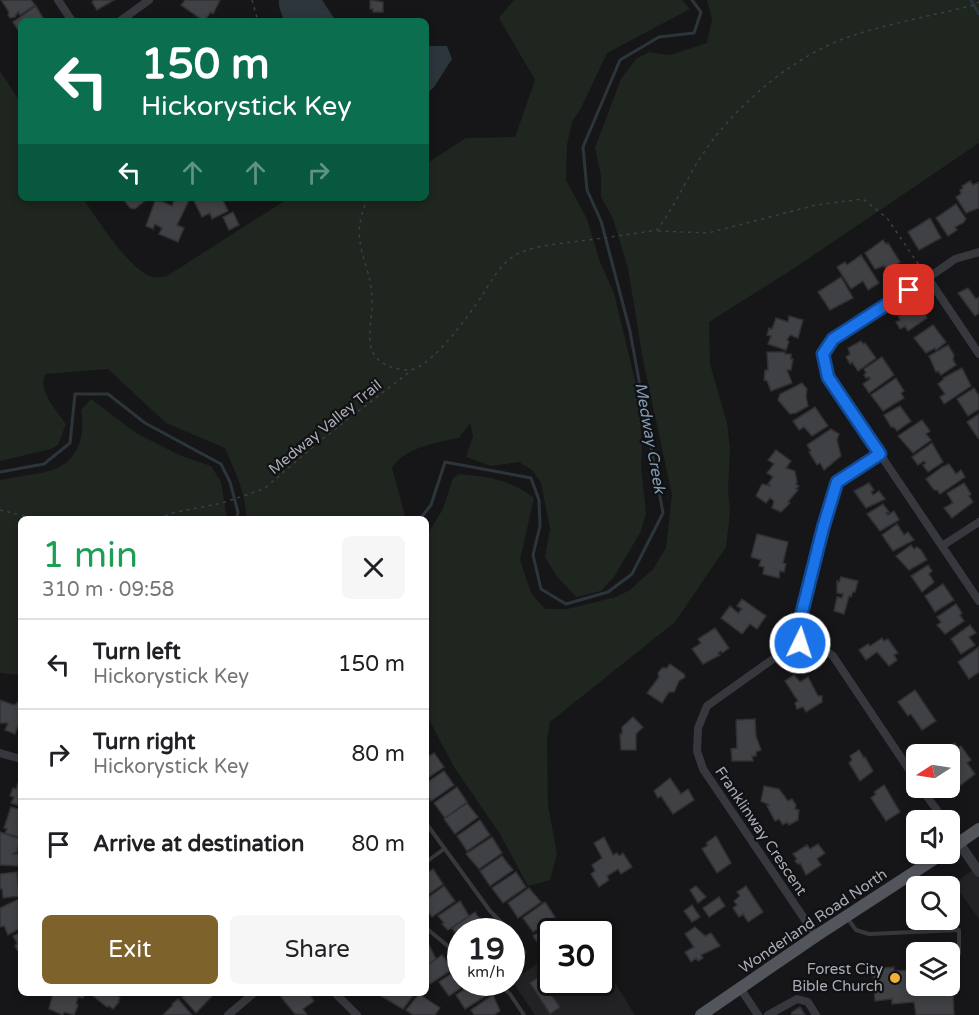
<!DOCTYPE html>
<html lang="en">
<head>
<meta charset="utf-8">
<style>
	:root { --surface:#fff; --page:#f6f6f6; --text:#202124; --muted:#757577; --line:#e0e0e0; --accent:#7e622b }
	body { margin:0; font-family:"Varela Round",sans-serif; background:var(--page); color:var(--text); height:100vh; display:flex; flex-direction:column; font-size:22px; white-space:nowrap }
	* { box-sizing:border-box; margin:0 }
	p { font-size:20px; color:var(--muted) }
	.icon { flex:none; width:33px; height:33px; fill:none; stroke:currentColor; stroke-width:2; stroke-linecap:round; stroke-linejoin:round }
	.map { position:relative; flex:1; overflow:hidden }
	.panel { position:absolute; left:18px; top:516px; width:411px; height:480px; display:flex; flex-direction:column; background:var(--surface); border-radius:9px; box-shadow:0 3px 9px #0003 }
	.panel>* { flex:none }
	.guide { position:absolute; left:18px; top:18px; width:411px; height:183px; border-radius:9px; box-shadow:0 3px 9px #0003; background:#0b6e4f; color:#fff; overflow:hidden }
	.needle { width:39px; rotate:258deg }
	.fabs { position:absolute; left:906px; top:744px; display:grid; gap:12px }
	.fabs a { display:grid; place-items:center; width:54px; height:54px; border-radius:9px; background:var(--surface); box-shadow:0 3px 9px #0003; font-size:30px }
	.speed { position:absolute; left:447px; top:918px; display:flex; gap:12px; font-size:30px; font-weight:700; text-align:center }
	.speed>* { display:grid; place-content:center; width:78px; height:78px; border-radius:50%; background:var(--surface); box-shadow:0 3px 9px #0003; line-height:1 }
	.speed small { font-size:15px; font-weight:400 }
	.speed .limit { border:3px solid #111; border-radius:9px; background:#fff; color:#111 }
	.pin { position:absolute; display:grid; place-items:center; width:51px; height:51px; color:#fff; margin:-26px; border-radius:12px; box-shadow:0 3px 9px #0006 }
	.me { position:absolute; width:66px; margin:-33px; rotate:4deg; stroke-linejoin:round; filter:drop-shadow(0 0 4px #0008) }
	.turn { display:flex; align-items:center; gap:21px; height:126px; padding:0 24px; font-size:27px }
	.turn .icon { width:78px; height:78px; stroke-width:2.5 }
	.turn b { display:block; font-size:42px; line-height:51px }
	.lanes { display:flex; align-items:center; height:57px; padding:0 24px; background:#0003; justify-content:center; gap:30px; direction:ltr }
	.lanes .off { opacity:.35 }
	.round { display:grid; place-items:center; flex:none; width:63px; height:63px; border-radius:9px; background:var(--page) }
	.overview { display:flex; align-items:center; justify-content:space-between; height:102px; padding:0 24px }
	h1 { font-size:36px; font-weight:600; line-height:45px; color:#1e9e55 }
	.primary-button { display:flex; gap:12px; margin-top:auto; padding:12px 24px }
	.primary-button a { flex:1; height:69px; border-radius:9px; background:var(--accent); color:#fff; font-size:24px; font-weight:600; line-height:69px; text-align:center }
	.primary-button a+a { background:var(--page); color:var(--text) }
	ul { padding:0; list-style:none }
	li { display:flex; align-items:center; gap:18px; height:90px; padding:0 24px; border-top:2px solid var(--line) }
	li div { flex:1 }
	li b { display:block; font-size:22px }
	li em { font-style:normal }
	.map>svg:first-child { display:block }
</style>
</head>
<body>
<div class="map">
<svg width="979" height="1015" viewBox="0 0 979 1015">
	<rect width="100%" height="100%" fill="#161618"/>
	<path fill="#222225" d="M979,865V919L954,884Z
		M550,955V982H602V962L635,1015H535L512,981Z"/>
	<path fill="#1e261f" d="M514,0H682L690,9L607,53L581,108L572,122L567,145L566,180L587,219L600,262L614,293L639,397L642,448L641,467L646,513L641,531L614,577L601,591L576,597L555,574L545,557L550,529L541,483L532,470L519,462L491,466L466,457L473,436L470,423L459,438C438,442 403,448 392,468L406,519H246C247,495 234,470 225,448L166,423L108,369L46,374C36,389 57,411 66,424L58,445L51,449L0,461V71L21,103V198H83C95,217 132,273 153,277C157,278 163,277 167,276L289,198H426V164L466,138L515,137L535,80L499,18Z
		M707,0H979V143L793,269L709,322L710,364L727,423L730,448L728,489L730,512L726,547L675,622L550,722L547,740L548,805L557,854L550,880L528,886L500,834L454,767L426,714V536L443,509L453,478L459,474C489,477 509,479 534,498L520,560L531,593L545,609H567L616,597L630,590L653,569L666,548L672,495L643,360L628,268L613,219L601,197V176L595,148L621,79L636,59L649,52L670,55L707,43L712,19Z
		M91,399L136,433L179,455L211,466L221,482L227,519H21V675L0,673V480C17,476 39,475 55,469C79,460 86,432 81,410Z"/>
	<path fill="#2c353c" d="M279,0H322L336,21H284L279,6Z
		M426,46H447L452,59L434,87L426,94Z"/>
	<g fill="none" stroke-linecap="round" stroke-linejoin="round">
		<path stroke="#2c353c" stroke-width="3" d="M971,0L979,14
			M0,472L44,464L70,443L75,394H108L145,423L221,464L230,482L238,512L237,519
			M420,519L431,505L445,462L531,478L539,500L540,526L533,555L541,589L566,604L608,592L632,574L663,513L630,331L601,221L587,190L583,147L620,60L659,37L694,33L701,12L692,0"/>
	</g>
	<path fill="#404145" stroke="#303034" stroke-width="1.5" d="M1,0H31L35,5L20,15L18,12L15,17L10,18L8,15L9,12Z
		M94,0H114L97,10L92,2Z
		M185,0H220L213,14L211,12L204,21L181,5Z
		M370,0L383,2V12H373V9H370Z
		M36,6L43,18L39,21H21L20,33L13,22Z
		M970,181L973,185L979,182V208L966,213L956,197L961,194L960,190L963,188L962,186Z
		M119,198H148L135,209L130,208L123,199L121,200Z
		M175,198H190L177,225L184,228L178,242L159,234L162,228L155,224L153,229L146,226L155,201H161L172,206Z
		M196,198H222L228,211L212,219L210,213L202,217L193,199Z
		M956,204L966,219L963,223L955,227L957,230L948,236L936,218Z
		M233,212L239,225L229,230L223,217Z
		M930,218L941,238L919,250L908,232Z
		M883,240L886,244L888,243L900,262L888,271L884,266L875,269L865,253Z
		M861,255L879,283L868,290L863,281L851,289L837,267L845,262L847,265Z
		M841,277L853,298L830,310L818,292Z
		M968,288L976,299L979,297V313L975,316L958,293Z
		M919,302L927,318L908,331L905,326L900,329L896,322L900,320L898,316Z
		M789,316L803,320L798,338L790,335L787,340L789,342L786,350L768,344L771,336L767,335L769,328L772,329L776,318L788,322Z
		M933,325L946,342L936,350L935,348L926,353L914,338Z
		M861,341L863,344L865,343L876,358L858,371L852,362L850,364L846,357L850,354L848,348Z
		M948,345L954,355L953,360L956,365L941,375L938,371L936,372L929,356Z
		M767,352H785V354H791V359H793L791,370H787L792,383L771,391L767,381L764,380L765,370H768Z
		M882,357L894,375L869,393L863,384L870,379L869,377L866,378L864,375L866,373L864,369Z
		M962,368L971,386L944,404L940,397L945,394L938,384L944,379L943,378Z
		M896,378L904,391L901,393L904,398L883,411L871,395Z
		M802,383L807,389L806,396L808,406L796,413L790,414L778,400L780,394Z
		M974,388L979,396V409L968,416L957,399Z
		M900,406L911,421L897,431L894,427H891L884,415Z
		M815,407L828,426L812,436L804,427L799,430L793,421Z
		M979,414V438H978L967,422Z
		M922,420L930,431L926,434L931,440L913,453L898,436Z
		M831,429L839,434L837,440L841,456L824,470L820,463L817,465L809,452L811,451L807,445Z
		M932,443L943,462L928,472L923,465L926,463L924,461L918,465L912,457Z
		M776,450L791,461L786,468L795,471L797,482L796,484L799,486L796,489L798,490L788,502L790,503L781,512L772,508L774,501L770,498L766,503L756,496L762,484L771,486L768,484L773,477L767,473L774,464L768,460Z
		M949,464L956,474L961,470L965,477L940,494L937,490H934L926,479L942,467Z
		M869,483L874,490L871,492L873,495L879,491L885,499L866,508L854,491Z
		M964,483L971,494L969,496L973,502L952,518L944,508L953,503L947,493Z
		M883,504L889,512L886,513L888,515L894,511L899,520L880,531L867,514Z
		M897,524L904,535L908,532L914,540L893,551L882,535Z
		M757,534L788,542L783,563L786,564L784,572L780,571L779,578L763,574L764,567L759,566L761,560L751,557Z
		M911,545L914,549L917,547L921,550L927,560L909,570L896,556Z
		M928,565L932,571L929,574L934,582L922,592L911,576Z
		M841,577L858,581L855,592H853L851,597L849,596L844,614L834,611L837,597L842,598L843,594L837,593V581L839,582Z
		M943,584L954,600L935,612L925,596Z
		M742,599L766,616L757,629L750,624L742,634L721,618L730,606L738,613L742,609L737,606Z
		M956,604L962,613L960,615L964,621L945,634L937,625L941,622L937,617Z
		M970,625L976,633L969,637L975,645L961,654L951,639Z
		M715,628L729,648L722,653L721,651L718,653L720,655L703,664L692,649L701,643L698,639Z
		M882,638L884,641L888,639L898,653L894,655L897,660L889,666L877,652L866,660L859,650L868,644L870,646Z
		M979,647V672L969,679L958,662Z
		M670,664L684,674L685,677L679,681L674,692H669L662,703L647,693L659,677L658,673L662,668H667Z
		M794,675L800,682L808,677L818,696H822V702L806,712L803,707L797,709L795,703L798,701L785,681Z
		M915,690L936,721L922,730L911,714L908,716L898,702Z
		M0,700L14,705L18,702L21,705V718L15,734L5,730L8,723H0Z
		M633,717L643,727L636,734V750H621L620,734H622V727Z
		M755,719L756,736L761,750L756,752V756H752L753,761H732L731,749L737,748L736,720Z
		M955,743L958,748L961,746L971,760L967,763L975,774L953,791L950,786V769L955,766L952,762L950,763V754L945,750Z
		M859,750L864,758L865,757L873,771L860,781L849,763L852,760L850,756Z
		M434,753L444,767L426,779V758Z
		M444,771L454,785L431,801L426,794L428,793L426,783Z
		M20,777H21V806L11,803L14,797L10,796L13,788L16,789Z
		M670,778L681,794L688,789L694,800L673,814L661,796L658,798L654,791Z
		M884,785L900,812L886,821L871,798L876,794L874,792Z
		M764,786L779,789L788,801L792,799L796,805L795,809L799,810L798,820L789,825L787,822L783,825L779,819L775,821L767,806L769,805L761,801Z
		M457,787L467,802L445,818L434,803Z
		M467,803L478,817L455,834L444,819Z
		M11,807L21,810V838L5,833L7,829L4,828Z
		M480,820L490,835L467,851L457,836Z
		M0,832L20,839L17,852L12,854H21L20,866L0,865Z
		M716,836L731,863L717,873L702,849L708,845L706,843Z
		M492,837L502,853L479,869L466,854Z
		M604,837L613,855L617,853L619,856L623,853L632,867L621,874L618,869L607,876L609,880L599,887L591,874L595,871L592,865L602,858L594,843Z
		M818,844L825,853L817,859L821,865L806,875L800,863L798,864L795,861L797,859L793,854L807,845L810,849Z
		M502,856L513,870L490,886L480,871Z
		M433,869L443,884L426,896V874Z
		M17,872L18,885H21V896L3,898L2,889H0V874Z
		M516,872L526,887L503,903L492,888Z
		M444,886L455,901L432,917L426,909L428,908L426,899Z
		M696,886L706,897L698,903L690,890Z
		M746,886L763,912L748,922L743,914L739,917L733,908L737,905L734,901L740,896L737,892Z
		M529,888L541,902L518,918L508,903Z
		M719,897L725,906L709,917L703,908Z
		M21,898V928L8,935L4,926L0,927V908Z
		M460,901L469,916L448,930L442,924L444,923L438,916Z
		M545,902L555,917L533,932L523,918Z
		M692,905L700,917L692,922L684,911Z
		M475,912L485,927L479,932H460V940L452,928Z
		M556,920L564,932H550V946L543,951L533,936Z
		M695,927L705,936L711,933L720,946L701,955L703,958L698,961L696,958L691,962L685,952L694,947L685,934Z
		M21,932V952L17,950L15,946L17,943L13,936Z
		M428,943L436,959L426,966V944Z
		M912,953H916V986H950V970H952L954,1015H916L914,1002L892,1004V999L875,1001L873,969L894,967V971L913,970Z
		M442,955L453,969L430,984L427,979L426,966Z
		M550,966V982H576L561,993L559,991L552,996L560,1007L550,1014L530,983L547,971L546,969Z
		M460,968V982L468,983L449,996L439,982Z
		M475,982L480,985L486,996L465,1009L456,995Z
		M53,993H84L83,998L78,997L76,1004L78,1005L74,1015L64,1012L63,1015L49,1009Z
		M93,993H119L117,995L120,998L118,1001L119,1002L113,1009L109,1006L107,1007L92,995Z
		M187,993H211L213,995L196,1013L182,997Z
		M287,993H292L293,995L296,993H309L314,1001L303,1009L307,1015L295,1014L281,997Z
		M383,993H415L403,1009L381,996Z
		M419,994L440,1008L435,1015H413L406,1010Z
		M493,995L500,1011L494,1015H474L471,1010Z
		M178,999L192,1015H163L173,1005L172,1004Z
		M800,1007L805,1015H791L792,1012Z"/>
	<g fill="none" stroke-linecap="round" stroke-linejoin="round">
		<path stroke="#3d3f44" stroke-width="1.5" stroke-dasharray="3 4.5" stroke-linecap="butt" d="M252,0L258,21
			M368,198C346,245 373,261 372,304C372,329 360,356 391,367C398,369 407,371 414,369C437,360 468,316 482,296C491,281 501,263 517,254C536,245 559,244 580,241C605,238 631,234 657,230C676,205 688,174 707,148C740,101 798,53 854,35C892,23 935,15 974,5L979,2
			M658,231L708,233L816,205L863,199L887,218L923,271
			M0,510L36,519
			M158,519L172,513L222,503L264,489L321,440L412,370"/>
		<path stroke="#37383d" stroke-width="4" d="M426,823L490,911L511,932
			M426,862L444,849
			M848,919L856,930L869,934L959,930V954L950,955
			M426,928L460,956
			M512,932L519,939L524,953L512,969
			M497,982L510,994L524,1015"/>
		<path stroke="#37383d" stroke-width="8" d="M58,0L72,21
			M120,21L149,0
			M979,252L955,259L928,278L833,339L823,354L828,377L979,601
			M928,278L979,354
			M942,546L979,522
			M800,643L798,628L823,528L837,481L880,454
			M0,753L21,759
			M921,788L944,820
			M950,829L959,843
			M816,936L703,769L697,751L698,728L707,706L794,644C809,640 821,647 833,656L916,780
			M740,988L758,1015
			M335,993L357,1015
			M228,1015L254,993
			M768,1015L797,999L808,1002L816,1015"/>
		<path stroke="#37383d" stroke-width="10" d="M959,843L979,872"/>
		<path stroke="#53555c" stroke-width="12" d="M950,849L979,829
			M701,1015L816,936L942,854"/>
	</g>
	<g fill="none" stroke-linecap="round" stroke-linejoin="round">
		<defs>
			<path id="route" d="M800,643L798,628L823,528L837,482L880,454L828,377L823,354L833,339L909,290"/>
		</defs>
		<use href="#route" stroke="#114b97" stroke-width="15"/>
		<use href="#route" stroke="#1a73e8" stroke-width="10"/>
	</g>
	<circle fill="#f2b134" stroke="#111113" stroke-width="2" cx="895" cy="978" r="6"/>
	<g text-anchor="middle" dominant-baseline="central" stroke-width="4.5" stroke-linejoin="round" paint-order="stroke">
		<g font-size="15" fill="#a8adb8" stroke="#111113">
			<text transform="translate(325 427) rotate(-39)">Medway Valley Trail</text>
			<text transform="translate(761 831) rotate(56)">Franklinway Crescent</text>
			<text transform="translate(813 921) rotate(-34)">Wonderland Road North</text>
		</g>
		<g font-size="15" fill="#a8adb8" stroke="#111113" text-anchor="end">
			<text x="883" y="969">Forest City<tspan x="883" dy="17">Bible Church</tspan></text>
		</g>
		<g font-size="16" font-style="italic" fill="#7f9bb3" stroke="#111113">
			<text transform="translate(650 438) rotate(80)">Medway Creek</text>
		</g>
	</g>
</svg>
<div class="fabs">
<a><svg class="needle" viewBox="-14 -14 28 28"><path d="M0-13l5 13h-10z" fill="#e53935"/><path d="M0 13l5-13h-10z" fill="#757577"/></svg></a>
<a><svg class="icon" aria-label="sound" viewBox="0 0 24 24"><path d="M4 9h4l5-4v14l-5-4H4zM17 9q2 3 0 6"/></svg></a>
<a><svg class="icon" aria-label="search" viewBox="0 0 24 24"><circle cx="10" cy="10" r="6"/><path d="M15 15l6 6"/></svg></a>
<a><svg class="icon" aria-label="layers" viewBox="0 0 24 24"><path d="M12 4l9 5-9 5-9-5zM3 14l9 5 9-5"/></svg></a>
</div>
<div class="speed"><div>19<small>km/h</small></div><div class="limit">30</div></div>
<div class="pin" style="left:909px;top:290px;background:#d93025"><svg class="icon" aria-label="arrive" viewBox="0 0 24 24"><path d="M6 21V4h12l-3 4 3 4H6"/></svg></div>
<svg class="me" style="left:800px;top:643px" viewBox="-20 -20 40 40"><circle r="17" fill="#1a73e8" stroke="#fff" stroke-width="3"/><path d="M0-11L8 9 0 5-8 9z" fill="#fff"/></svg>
<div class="guide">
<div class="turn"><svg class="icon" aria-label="left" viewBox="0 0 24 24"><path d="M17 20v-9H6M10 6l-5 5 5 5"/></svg><div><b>150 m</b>Hickorystick Key</div></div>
<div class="lanes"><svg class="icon" aria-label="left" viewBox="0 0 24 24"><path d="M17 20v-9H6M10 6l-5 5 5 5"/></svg><svg class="icon off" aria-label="ahead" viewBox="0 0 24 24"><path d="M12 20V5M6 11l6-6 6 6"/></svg><svg class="icon off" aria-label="ahead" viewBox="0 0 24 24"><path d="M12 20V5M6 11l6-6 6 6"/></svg><svg class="icon off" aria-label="right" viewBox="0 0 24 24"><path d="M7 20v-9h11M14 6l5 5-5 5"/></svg></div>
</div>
<section class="panel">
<div class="overview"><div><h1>1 min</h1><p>310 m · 09:58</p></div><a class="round"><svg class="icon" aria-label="close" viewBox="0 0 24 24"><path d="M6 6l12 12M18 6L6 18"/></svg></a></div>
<ul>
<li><svg class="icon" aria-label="left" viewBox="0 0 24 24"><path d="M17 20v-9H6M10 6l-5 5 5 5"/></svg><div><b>Turn left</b><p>Hickorystick Key</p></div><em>150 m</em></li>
<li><svg class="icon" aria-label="right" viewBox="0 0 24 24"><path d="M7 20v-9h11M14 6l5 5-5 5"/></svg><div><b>Turn right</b><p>Hickorystick Key</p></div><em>80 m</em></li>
<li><svg class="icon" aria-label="arrive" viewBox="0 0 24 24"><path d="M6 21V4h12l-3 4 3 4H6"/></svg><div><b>Arrive at destination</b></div><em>80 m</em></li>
</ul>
<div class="primary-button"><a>Exit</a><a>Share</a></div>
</section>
</div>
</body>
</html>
